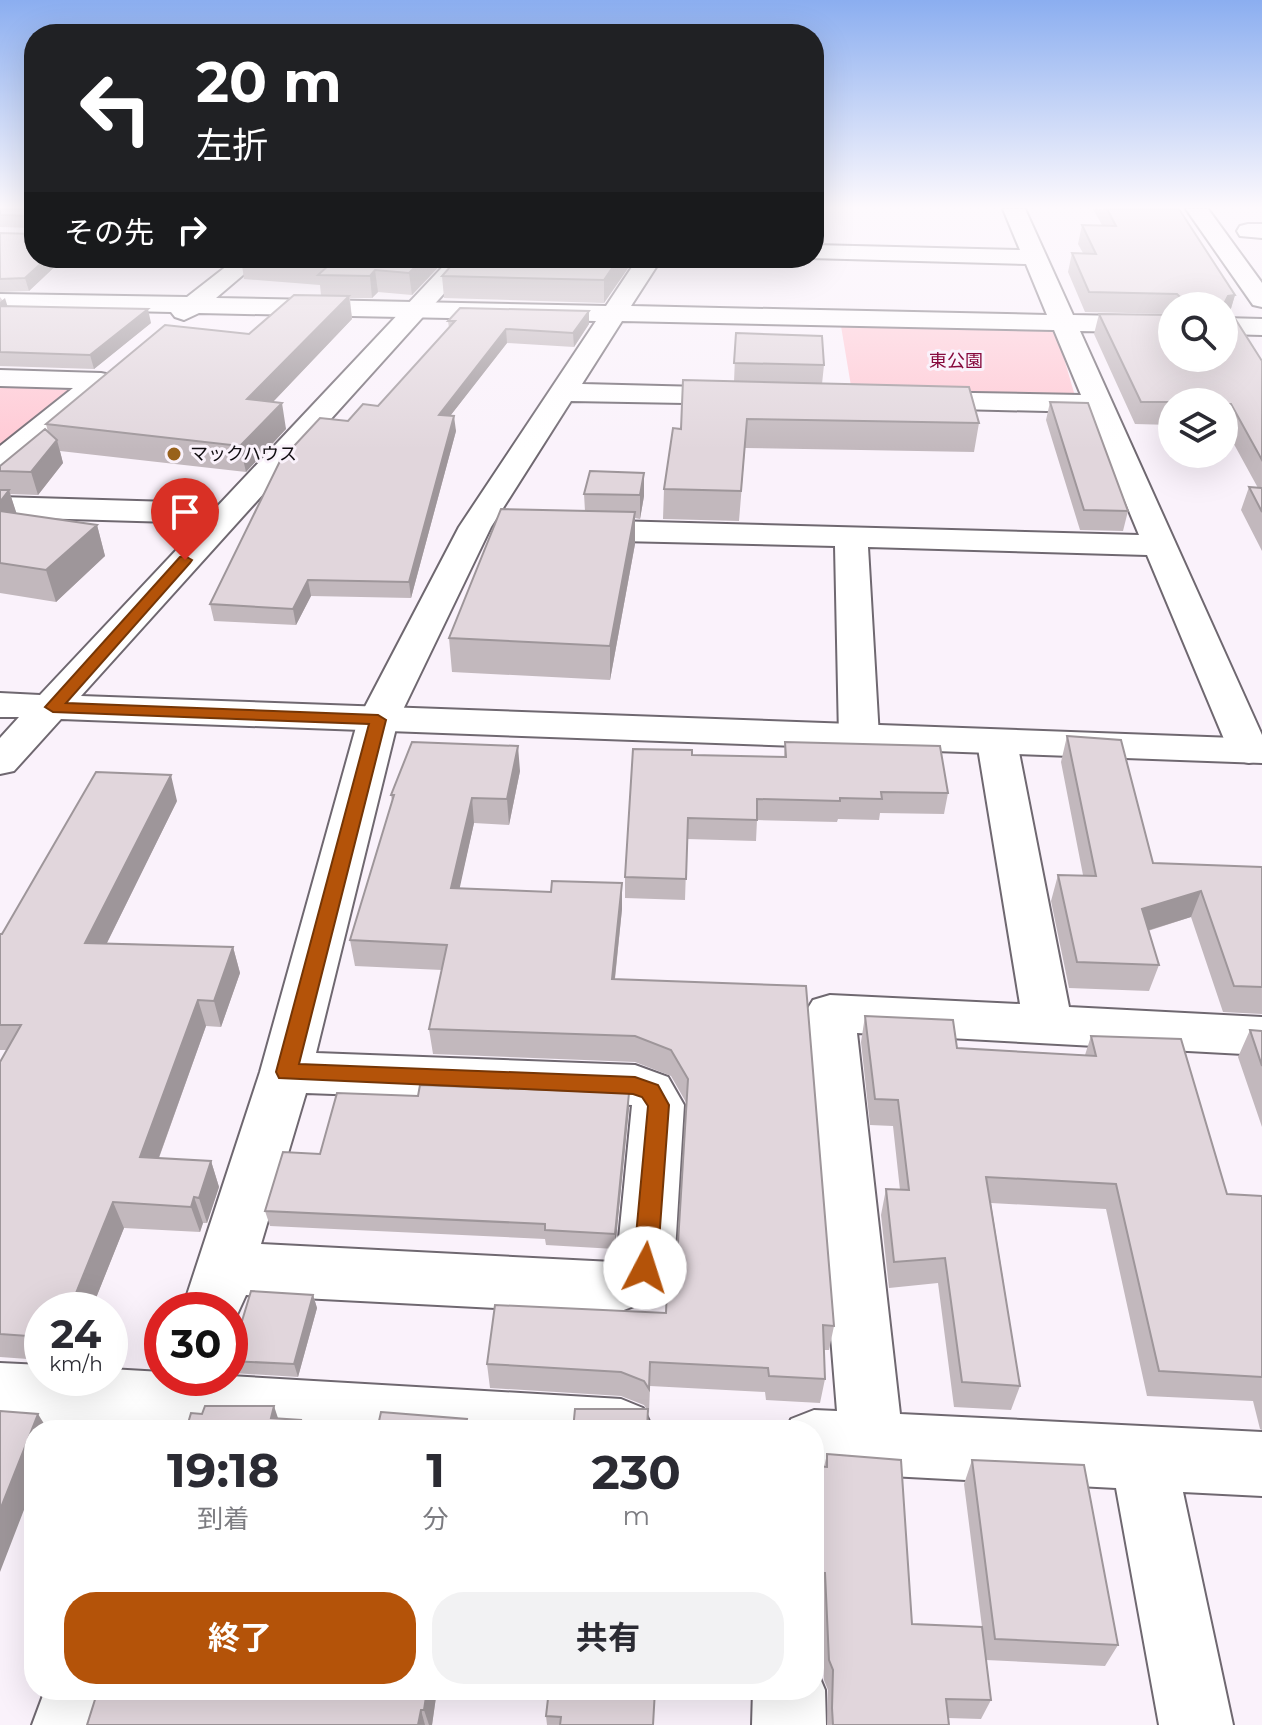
<!DOCTYPE html>
<html lang="ja">
<head>
<meta charset="utf-8">
<style>
	:root { --surface:#fff; --page:#f2f2f3; --text:#2b2b33; --muted:#7c7c81; --accent:#b45309 }
	body { margin:0; font-family:Montserrat,"Noto Sans JP",sans-serif; background:var(--page); color:var(--text); height:100vh; display:flex; flex-direction:column; font-size:30px; white-space:nowrap }
	* { box-sizing:border-box; margin:0 }
	p { font-size:26px; color:var(--muted) }
	.icon { flex:none; width:44px; height:44px; fill:none; stroke:currentColor; stroke-width:2; stroke-linecap:round; stroke-linejoin:round }
	.map { position:relative; flex:1; overflow:hidden }
	.drawer { position:absolute; left:24px; top:1420px; width:800px; height:280px; display:flex; flex-direction:column; background:var(--surface); border-radius:32px; box-shadow:0 8px 32px #0002 }
	.drawer>* { flex:none }
	.guide { position:absolute; left:24px; top:24px; width:800px; height:244px; border-radius:32px; box-shadow:0 8px 32px #0002; background:#202124; color:#fff; overflow:hidden }
	.tools { position:absolute; left:1158px; top:292px; display:grid; gap:16px }
	.tools a { display:grid; place-items:center; width:80px; height:80px; border-radius:50%; background:var(--surface); box-shadow:0 8px 32px #0002; font-size:40px }
	.speed { position:absolute; left:24px; top:1292px; display:flex; gap:16px; font-size:40px; font-weight:700; text-align:center }
	.speed>* { display:grid; place-content:center; width:104px; height:104px; border-radius:50%; background:var(--surface); box-shadow:0 8px 32px #0002; line-height:1 }
	.speed small { font-size:20px; font-weight:400 }
	.speed .limit { border:12px solid #d22; background:#fff; color:#111 }
	.pin { position:absolute; display:grid; place-items:center; width:68px; height:68px; color:#fff; margin:-82px -34px; border-radius:50% 50% 50% 0; rotate:-45deg; box-shadow:0 0 8px #0007 }
	.pin .icon { rotate:45deg }
	.me { position:absolute; width:88px; margin:-44px; rotate:5deg; stroke-linejoin:round; filter:drop-shadow(0 0 6px #0008) }
	.turn { display:flex; align-items:center; gap:28px; height:168px; padding:0 40px; font-size:36px }
	.turn .icon { width:104px; height:104px; stroke-width:2.5 }
	.turn b { display:block; font-size:56px; line-height:68px }
	.then { display:flex; align-items:center; height:76px; padding:0 40px; background:#0003; gap:16px; font-size:30px }
	.eta { display:flex; justify-content:space-evenly; align-items:center; height:136px; text-align:center }
	.eta b { font-size:48px; font-weight:700; line-height:56px }
	.button { display:flex; gap:16px; margin-top:auto; padding:16px 40px }
	.button a { flex:1; height:92px; border-radius:32px; background:var(--accent); color:#fff; font-size:32px; font-weight:700; line-height:92px; text-align:center }
	.button a+a { background:var(--page); color:var(--text) }
	.map>svg:first-child { display:block }
</style>
</head>
<body>
<div class="map">
<svg width="1262" height="1725" viewBox="0 0 1262 1725">
	<rect width="100%" height="100%" fill="#faf2fb"/>
	<path fill="#ffc9d4" d="M841,326L1056,331L1075,396L852,392Z
		M0,387L74,390L0,447Z"/>
	<g fill="none" stroke-linecap="round" stroke-linejoin="round">
		<defs>
			<path id="street" d="M1003,209H1025L1073,315L1172,317V333L1080,331L1262,735V760L1249,763L1235,760L1229,751L1147,555L868,547L879,737L873,745L859,749L845,745L839,737L835,546L575,540L563,537L559,530L563,523L575,520L1139,535L1088,412L915,408L905,406L901,400L905,394L915,392L1081,395L1054,330L622,321L582,384L742,388L752,390L756,396L752,402L742,404L571,401L491,527L398,720L316,1053L635,1065L668,1077L684,1105L674,1268L656,1298L613,1314L246,1295L230,1330V1310H182L260,1072L358,720L459,527L596,321L199,313L184,320L175,317L171,312L0,308V294L187,297L237,258H263L216,298L606,306L638,258H662L631,306L1047,315L1026,264L810,258H814V245L1020,250ZM306,1093L632,1105L617,1259L613,1262L261,1244Z
				M1248,224H1262V238L1240,236L1237,231L1240,226Z
				M1224,318L1262,319V335L1224,334Z
				M0,370L101,373L111,375L115,381L11,467L0,470V446L73,388L0,386Z
				M0,497L171,502L182,505L187,512L182,519L171,522L0,517Z
				M997,730L1011,733L1017,742L1069,1007L1262,1017V1055L857,1033L900,1414L1262,1432V1496L1183,1492L1233,1725H1159L1116,1488L814,1472V1430H787L791,1419L814,1410L837,1411L805,1013L813,1000L830,995L1020,1004L977,742L983,733Z
				M0,1363L42,1365V1378H110V1369L162,1372V1378L230,1376L621,1399L643,1408L653,1430H136L0,1421Z
				M814,1664L825,1690L826,1725H752L753,1690H814Z
				M45,1690H117L106,1725H32Z"/>
			<path id="secondary" d="M451,258H476L81,696L1262,739V763L61,719L14,771L0,774V738L19,717H0V693L40,695Z"/>
			<path id="highway" d="M1186,209H1208L1262,283V307L1253,305Z"/>
		</defs>
		<use href="#street" stroke="#6f6870" stroke-width="4"/>
		<use href="#secondary" stroke="#6f6870" stroke-width="4"/>
		<use href="#highway" stroke="#6f6870" stroke-width="4"/>
		<use href="#street" fill="#fff" fill-rule="evenodd"/>
		<use href="#secondary" fill="#fff" fill-rule="evenodd"/>
		<use href="#highway" fill="#fff" fill-rule="evenodd"/>
	</g>
	<path fill="#c2b8bd" d="M0,209H34V258H64L29,291L0,292V233L33,234V228L0,227Z
		M1093,209H1179L1235,295L1229,315L1228,316L1262,361V551L1241,510L1249,487L1258,488L1224,426V402H1172V425L1135,424L1094,334L1099,314L1172,358L1224,306H1172V314L1085,312L1068,272L1072,253H1083L1078,244L1082,225H1102Z
		M241,258H447L412,295L378,292L372,298H350L352,319L273,402L286,429L246,472L60,451L63,463L38,495L10,494L16,513L97,525L105,556L56,602L0,593V466L48,432L46,424L249,334L321,295L320,285L244,279Z
		M458,258H635L604,303L444,298L442,276Z
		M0,297L7,306L151,323L94,369L0,366Z
		M589,311V324L574,347L507,343L450,416L456,431L411,598L311,596L296,625L214,621L210,604L348,421L378,406L449,328L448,321Z
		M736,333L824,365L822,384L979,423L974,452L745,448L739,521L663,519L664,489L681,429L734,382Z
		M1050,402L1128,511L1123,531L1080,530L1046,420Z
		M644,473V496L640,519L635,518V544L610,680L452,672L449,638L585,511L584,494Z
		M1067,736L1153,863L1262,867V1014L1223,1012L1191,917L1148,931L1159,965L1149,991L1069,988L1051,901L1058,875H1083L1061,762Z
		M785,742L948,793L944,814L880,813L879,820L838,819L837,822L757,820L756,841L687,839L685,900L625,898V877L692,755L784,757Z
		M520,771L509,825L474,823L459,888L622,909L615,979L806,986L834,1326L829,1350H824L825,1379L820,1403L766,1400L765,1392L650,1386L649,1413L644,1405L621,1396L490,1388L487,1364L666,1313L678,1243L687,1104L671,1076L635,1062L433,1054L429,1029L442,970L355,966L350,940L392,801L391,795Z
		M177,801L107,943L233,947L240,973L221,1027L206,1026L159,1158L211,1161L219,1187L207,1223H203L200,1232L124,1228L94,1303L97,1310H42V1360L0,1357V1062L7,1050H0V934Z
		M865,1016L957,1048L1085,1055L1091,1036L1227,1194L1262,1196V1430L1260,1429L1253,1401L1147,1396L1106,1209L991,1203L1020,1386L1011,1410L954,1407L938,1283L889,1288L881,1215L886,1189L900,1190L893,1126L870,1125L861,1042Z
		M1250,1030L1262,1031V1127L1238,1057Z
		M629,1108L615,1249L546,1245L545,1239L270,1226L265,1211L320,1154Z
		M313,1295L317,1308L298,1377L234,1373L230,1362V1358Z
		M827,1454L912,1624L982,1627L964,1484L972,1460L1118,1645L1105,1666L986,1660L991,1700L981,1719L948,1718L949,1725H827L828,1690L824,1680L820,1595L814,1594V1466L824,1467Z
		M98,1690H437L432,1725H87Z
		M546,1716L653,1725H547Z"/>
	<path fill="#9e969a" d="M47,258H64L29,291L25,278Z
		M424,258H447L412,295L409,273Z
		M619,258H635L604,303V280Z
		M375,270L378,292L372,298L370,276Z
		M1235,295L1229,315L1224,316V306L1228,296Z
		M349,296L352,319L251,425L247,399Z
		M5,298L9,311L0,319V302Z
		M148,309L151,323L94,369L90,355Z
		M589,311V324L574,347L573,333Z
		M506,329L507,343L440,429L439,415Z
		M282,403L286,429L246,472L240,446Z
		M454,416L456,431L411,598L409,582Z
		M57,440L63,463L38,495L31,472Z
		M644,473V496L640,519V495Z
		M9,490L19,521L0,531V502Z
		M635,512V544L610,680V646Z
		M97,525L105,556L56,602L46,570Z
		M308,580L311,596L296,625L293,609Z
		M518,746L520,771L509,825L507,799Z
		M171,775L177,801L94,969L85,943Z
		M472,798L474,823L454,914L451,888Z
		M622,883V909L612,1005V979Z
		M1201,891L1191,917L1133,935L1142,909Z
		M233,947L240,973L221,1027L214,1001Z
		M198,1000L206,1026L150,1182L140,1157Z
		M629,1093V1108L615,1249V1234Z
		M211,1161L219,1187L207,1223L199,1198Z
		M194,1197L203,1223L200,1232L191,1207Z
		M113,1202L124,1228L94,1303L97,1310H80L74,1298Z
		M313,1295L317,1308L298,1377L294,1364Z
		M274,1406L282,1430L271,1418Z
		M38,1414L48,1430H34V1484L0,1572V1510Z
		M301,1420L305,1430H299Z
		M427,1690H437L432,1725H429L424,1710Z
		M421,1710L425,1725H418Z"/>
	<path fill="#e1d6dc" stroke="#9e969a" stroke-width="2" d="M0,209H34V258H47L25,278L0,279V233L33,234V216L0,215Z
		M1107,209H1179L1235,295L1228,296L1225,302L1228,316L1234,317L1262,361V460L1231,404H1224V402H1141L1099,314L1172,315V358H1224V306H1180V297L1177,294L1089,292L1072,253L1096,254L1082,225L1116,226Z
		M257,258H424L409,273L375,270L370,276L318,275L330,264Z
		M458,258H619L604,280L442,276Z
		M294,295L349,296L247,399L282,403L240,446L46,424L165,325L249,334Z
		M0,306L148,309L90,355L0,352Z
		M460,308L589,311L573,333L506,329L439,415L454,416L409,582L308,580L293,609L210,604L280,461L320,418L348,421L363,404L378,406L455,321H448Z
		M736,333L822,336L824,365L734,363Z
		M683,380L969,387L979,423L747,419L741,491L664,489L673,428L681,429Z
		M1050,402L1088,403L1128,511L1084,510Z
		M45,429L57,440L31,472L0,471V466Z
		M590,471L644,473L640,495L584,494Z
		M1249,487L1262,488V512Z
		M0,490H9L0,502Z
		M501,509L635,512L610,646L449,638Z
		M0,511L97,525L46,570L0,563Z
		M1067,736L1121,740L1153,863L1262,867V987L1234,986L1201,891L1142,909L1159,965L1077,962L1058,875L1096,876Z
		M412,742L518,746L507,799L472,798L451,888L551,892L552,881L622,883L612,979L806,986L834,1326L823,1325L825,1379L769,1376L768,1368L650,1362L649,1389L644,1381L621,1372L487,1364L495,1305L666,1313L668,1259L678,1243L688,1079L671,1050L635,1036L429,1029L447,945L350,940L394,795H391Z
		M785,742L940,746L948,793L881,792L882,799L840,798V801L757,799V820L688,818L686,879L625,877L633,749L692,750V755L786,757Z
		M96,772L171,775L85,943L233,947L214,1001L198,1000L140,1157L211,1161L199,1198L194,1197L191,1207L113,1202L74,1298L92,1299L88,1310H42V1337L0,1334V1062L21,1025H0V934H2Z
		M865,1016L953,1020L957,1048L1096,1056L1091,1036L1181,1039L1227,1194L1262,1196V1377L1159,1371L1116,1184L986,1177L1020,1386L962,1382L945,1258L894,1262L886,1189L909,1190L898,1100L875,1099Z
		M1250,1030L1262,1031V1066Z
		M420,1085L629,1093L615,1234L545,1230V1224L265,1211L283,1152L320,1154L337,1093L418,1096Z
		M251,1291L313,1295L294,1364L230,1361Z
		M205,1406H274L271,1418L301,1420L299,1430H186L191,1413L202,1414Z
		M575,1409H648L647,1430H573Z
		M0,1411L38,1414L0,1510Z
		M381,1412L467,1419L465,1430H377Z
		M827,1454L901,1460L912,1624L982,1627L991,1700L946,1699L949,1725H833L832,1708L833,1670L829,1660L825,1573H814V1466L827,1467Z
		M972,1460L1084,1465L1118,1645L995,1639Z
		M98,1690H427L424,1710H421L418,1725H87Z
		M549,1690H655L653,1725H560L561,1717L546,1716Z"/>
	<linearGradient id="sky" x2="0" y2="1"><stop stop-color="#8baef0"/><stop offset="0.46" stop-color="#fdf9fd"/><stop offset="1" stop-color="#fdf9fd" stop-opacity="0"/></linearGradient>
	<rect width="1262" height="450" fill="url(#sky)"/>
	<path fill="#b45309" stroke="#753606" stroke-width="2" d="M185,556L192,560L190,563L66,703L378,715L386,720L299,1064L635,1077L658,1085L669,1105L657,1268L654,1275L645,1278L637,1275L633,1268L648,1106L642,1097L633,1094L279,1078L276,1072L369,724L53,712L45,707L180,557Z"/>
	<circle fill="#98621b" stroke="#faf2fb" stroke-width="3" cx="174" cy="454" r="8"/>
	<g text-anchor="middle" dominant-baseline="central" stroke-width="6" stroke-linejoin="round" paint-order="stroke">
		<g font-size="18" fill="#86083c" stroke="#faf2fb">
			<text x="956" y="361">東公園</text>
		</g>
		<g font-size="18" fill="#100d10" stroke="#faf2fb" text-anchor="start">
			<text x="190" y="454">マックハウス</text>
		</g>
	</g>
</svg>
<div class="tools">
<a><svg class="icon" aria-label="search" viewBox="0 0 24 24"><circle cx="10" cy="10" r="6"/><path d="M15 15l6 6"/></svg></a>
<a><svg class="icon" aria-label="layers" viewBox="0 0 24 24"><path d="M12 4l9 5-9 5-9-5zM3 14l9 5 9-5"/></svg></a>
</div>
<div class="speed"><div>24<small>km/h</small></div><div class="limit">30</div></div>
<div class="pin" style="left:185px;top:560px;background:#d93025"><svg class="icon" aria-label="arrive" viewBox="0 0 24 24"><path d="M6 21V4h12l-3 4 3 4H6"/></svg></div>
<svg class="me" style="left:645px;top:1268px" viewBox="-20 -20 40 40"><circle r="19" fill="#fff"/><path d="M0-13L10 11 0 6-10 11z" fill="#b45309"/></svg>
<div class="guide">
<div class="turn"><svg class="icon" aria-label="left" viewBox="0 0 24 24"><path d="M17 20v-9H6M10 6l-5 5 5 5"/></svg><div><b>20 m</b>左折</div></div>
<div class="then">その先<svg class="icon" aria-label="right" viewBox="0 0 24 24"><path d="M7 20v-9h11M14 6l5 5-5 5"/></svg></div>
</div>
<section class="drawer">
<div class="eta">
<div><b>19:18</b><p>到着</p></div>
<div><b>1</b><p>分</p></div>
<div><b>230</b><p>m</p></div>
</div>
<div class="button"><a>終了</a><a>共有</a></div>
</section>
</div>
</body>
</html>
